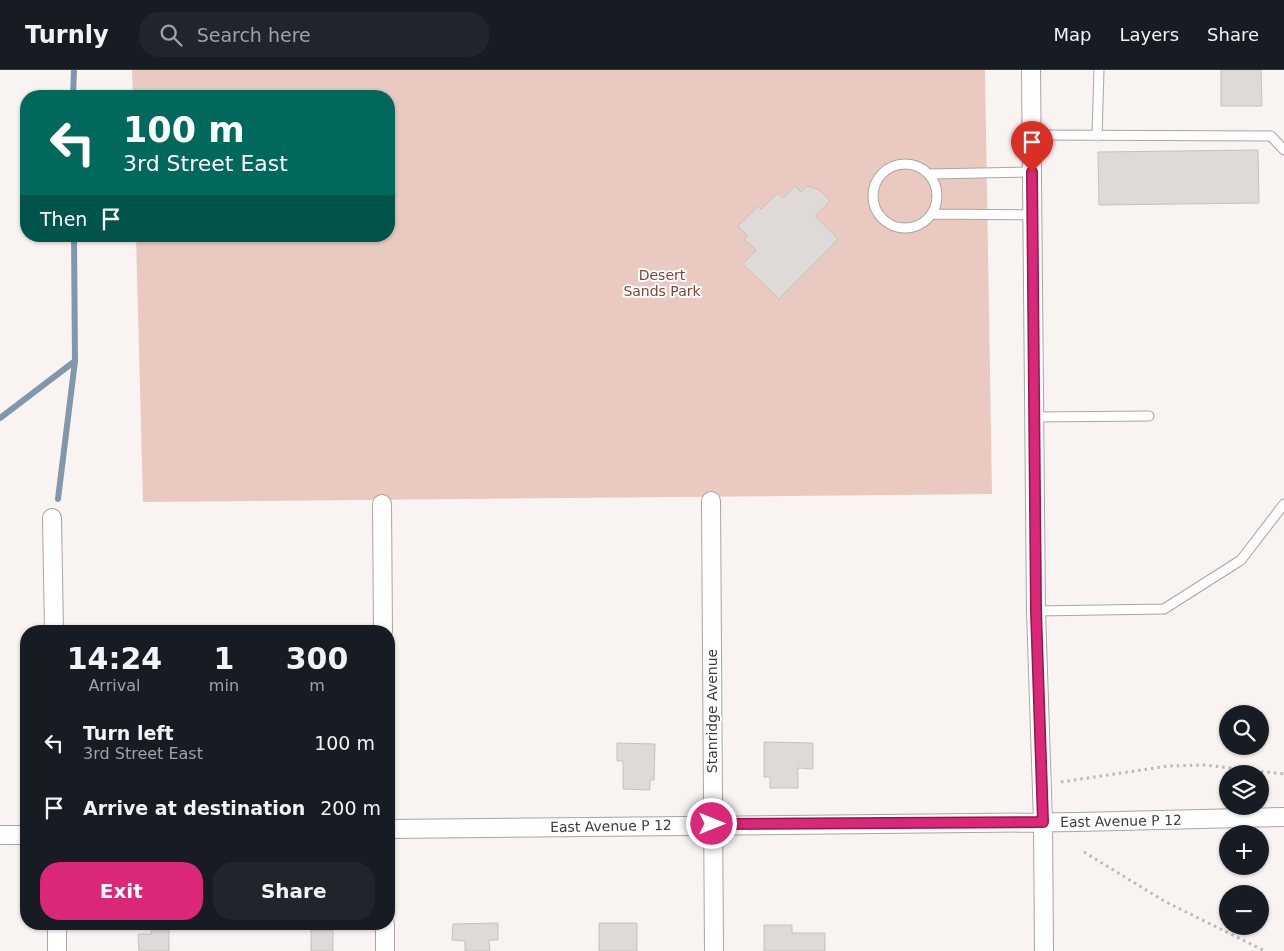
<!DOCTYPE html>
<html lang="en">
<head>
<meta charset="utf-8">
<style>
	:root { --surface:#171b24; --page:#20242c; --text:#f1f3f6; --muted:#9ea1a6; --line:#363941; --accent:#db2777 }
	body { margin:0; font-family:"DejaVu Sans",sans-serif; background:var(--page); color:var(--text); height:100vh; display:flex; flex-direction:column; font-size:19px; white-space:nowrap }
	* { box-sizing:border-box; margin:0 }
	p { font-size:16px; color:var(--muted) }
	.icon { flex:none; width:28px; height:28px; fill:none; stroke:currentColor; stroke-width:2; stroke-linecap:round; stroke-linejoin:round }
	.map { position:relative; flex:1; overflow:hidden }
	.panel { position:absolute; left:20px; top:555px; width:375px; height:305px; display:flex; flex-direction:column; background:var(--surface); border-radius:20px; box-shadow:0 1px 4px #0004 }
	.panel>* { flex:none }
	.banner { position:absolute; left:20px; top:20px; width:375px; height:152px; border-radius:20px; box-shadow:0 1px 4px #0004; background:#00695c; color:#fff; overflow:hidden }
	.tools { position:absolute; left:1219px; top:635px; display:grid; gap:10px }
	.tools a { display:grid; place-items:center; width:50px; height:50px; border-radius:50%; background:var(--surface); box-shadow:0 1px 4px #0004; font-size:25px }
	.pin { position:absolute; display:grid; place-items:center; width:42px; height:42px; color:#fff; margin:-51px -21px; border-radius:50% 50% 50% 0; rotate:-45deg; box-shadow:0 0 5px #0007 }
	.pin .icon { rotate:45deg }
	.me { position:absolute; width:55px; margin:-28px; rotate:90deg; stroke-linejoin:round; filter:drop-shadow(0 0 4px #0008) }
	.turn { display:flex; align-items:center; gap:18px; height:105px; padding:0 20px; font-size:22px }
	.turn .icon { width:65px; height:65px; stroke-width:2.5 }
	.turn b { display:block; font-size:35px; line-height:42px }
	.then { display:flex; align-items:center; height:48px; padding:0 20px; background:#0003; gap:10px; font-size:19px }
	.eta { display:flex; justify-content:space-evenly; align-items:center; height:85px; text-align:center }
	.eta b { font-size:30px; font-weight:700; line-height:35px }
	.button { display:flex; gap:10px; margin-top:auto; padding:10px 20px }
	.button a { flex:1; height:58px; border-radius:20px; background:var(--accent); color:#fff; font-size:20px; font-weight:700; line-height:58px; text-align:center }
	.button a+a { background:var(--page); color:var(--text) }
	ul { padding:0; list-style:none }
	li { display:flex; align-items:center; gap:15px; height:65px; padding:0 20px }
	li div { flex:1 }
	li b { display:block; font-size:19px }
	li em { font-style:normal }
	header { display:flex; align-items:center; gap:30px; box-sizing:border-box; height:70px; padding:0 25px; background:var(--surface); border-bottom:1px solid var(--line) }
	header strong { font-size:24px }
	nav { display:flex; gap:28px; margin-inline-start:auto; font-size:18px }
	.search { width:350px; height:45px; background:var(--page); display:flex; align-items:center; gap:12px; box-sizing:border-box; padding:0 18px; border-radius:20px; color:var(--muted); font-size:19px }
	.map>svg:first-child { display:block }
</style>
</head>
<body>
<header>
<strong>Turnly</strong>
<div class="search"><svg class="icon" aria-label="search" viewBox="0 0 24 24"><circle cx="10" cy="10" r="6"/><path d="M15 15l6 6"/></svg>Search here</div>
<nav><a>Map</a><a>Layers</a><a>Share</a></nav>
</header>
<div class="map">
<svg width="1284" height="881" viewBox="0 0 1284 881">
	<rect width="100%" height="100%" fill="#f9f3f1"/>
	<path fill="#e9c9c0" d="M132,0H985L992,424L143,432L136,166H389V26H133Z"/>
	<g fill="none" stroke-linecap="round" stroke-linejoin="round">
		<path stroke="#8297ab" stroke-width="6" d="M73,26L74,0
			M0,348L75,291
			M58,429L75,291L74,166"/>
	</g>
	<path fill="#dfd9d7" stroke="#c7c1bf" d="M1221,0H1261L1262,36H1221Z
		M1258,80L1259,133L1099,135L1098,82Z
		M795,116L801,122L807,116L818,119L830,131L815,146L838,169L779,229L743,194L756,180L744,169L747,165L738,156L758,136L761,139L778,123L783,128Z
		M764,672L813,673V699L798,698V718H770V707H764Z
		M617,673L655,674L654,710H650V720L623,719V691H617Z
		M498,853V870H489L490,881H465V871L452,870L453,854Z
		M599,853H637V881H599Z
		M151,854H169V881H139L138,864H151Z
		M764,855H792V863H825V881H764Z
		M311,860H333V881H311Z"/>
	<g fill="none" stroke-linecap="round" stroke-linejoin="round">
		<defs>
			<path id="lane" d="M1031,65L1271,66L1284,80
				M1097,66L1099,0
				M873 126a32 32 0 1 1 64 0a32 32 0 1 1-64 0Z
				M930,104L1032,102
				M932,144L1032,145
				M1034,347L1149,346
				M1036,541L1164,539L1241,490L1284,434"/>
			<path id="street" d="M1031,0L1036,541L1043,752L1044,881
				M711,431L714,881
				M382,434L383,561
				M52,448L54,561
				M389,759L1078,752L1284,747
				M0,765H26
				M57,854V881
				M385,854V881"/>
		</defs>
		<use href="#lane" stroke="#aba5a3" stroke-width="11"/>
		<use href="#street" stroke="#aba5a3" stroke-width="20"/>
		<path stroke="#beb9b7" stroke-width="3" stroke-dasharray="2.5 4" stroke-linecap="butt" d="M1061,712L1168,696L1204,695L1284,704
			M1084,782L1164,831L1265,881"/>
		<use href="#lane" stroke="#fff" stroke-width="9"/>
		<use href="#street" stroke="#fff" stroke-width="18"/>
	</g>
	<g fill="none" stroke-linecap="round" stroke-linejoin="round">
		<defs>
			<path id="route" d="M712,754L1043,752L1036,541L1032,102"/>
		</defs>
		<use href="#route" stroke="#8e194d" stroke-width="12"/>
		<use href="#route" stroke="#db2777" stroke-width="9"/>
	</g>
	<g text-anchor="middle" dominant-baseline="central" stroke-width="4" stroke-linejoin="round" paint-order="stroke">
		<g font-size="14" fill="#7d4433" stroke="#fff">
			<text x="662" y="205">Desert<tspan x="662" dy="16">Sands Park</tspan></text>
		</g>
		<g font-size="14" fill="#3e3b3b" stroke="#fff">
			<text transform="translate(712 641) rotate(-90)">Stanridge Avenue</text>
			<text transform="translate(1121 751) rotate(-1)">East Avenue P 12</text>
			<text transform="translate(611 756) rotate(-1)">East Avenue P 12</text>
		</g>
	</g>
</svg>
<div class="tools">
<a><svg class="icon" aria-label="search" viewBox="0 0 24 24"><circle cx="10" cy="10" r="6"/><path d="M15 15l6 6"/></svg></a>
<a><svg class="icon" aria-label="layers" viewBox="0 0 24 24"><path d="M12 4l9 5-9 5-9-5zM3 14l9 5 9-5"/></svg></a>
<a>+</a>
<a>−</a>
</div>
<div class="pin" style="left:1032px;top:102px;background:#d93025"><svg class="icon" aria-label="arrive" viewBox="0 0 24 24"><path d="M6 21V4h12l-3 4 3 4H6"/></svg></div>
<svg class="me" style="left:712px;top:754px" viewBox="-20 -20 40 40"><circle r="17" fill="#db2777" stroke="#fff" stroke-width="3"/><path d="M0-11L8 9 0 5-8 9z" fill="#fff"/></svg>
<div class="banner">
<div class="turn"><svg class="icon" aria-label="left" viewBox="0 0 24 24"><path d="M17 20v-9H6M10 6l-5 5 5 5"/></svg><div><b>100 m</b>3rd Street East</div></div>
<div class="then">Then<svg class="icon" aria-label="arrive" viewBox="0 0 24 24"><path d="M6 21V4h12l-3 4 3 4H6"/></svg></div>
</div>
<section class="panel">
<div class="eta">
<div><b>14:24</b><p>Arrival</p></div>
<div><b>1</b><p>min</p></div>
<div><b>300</b><p>m</p></div>
</div>
<ul>
<li><svg class="icon" aria-label="left" viewBox="0 0 24 24"><path d="M17 20v-9H6M10 6l-5 5 5 5"/></svg><div><b>Turn left</b><p>3rd Street East</p></div><em>100 m</em></li>
<li><svg class="icon" aria-label="arrive" viewBox="0 0 24 24"><path d="M6 21V4h12l-3 4 3 4H6"/></svg><div><b>Arrive at destination</b></div><em>200 m</em></li>
</ul>
<div class="button"><a>Exit</a><a>Share</a></div>
</section>
</div>
</body>
</html>
